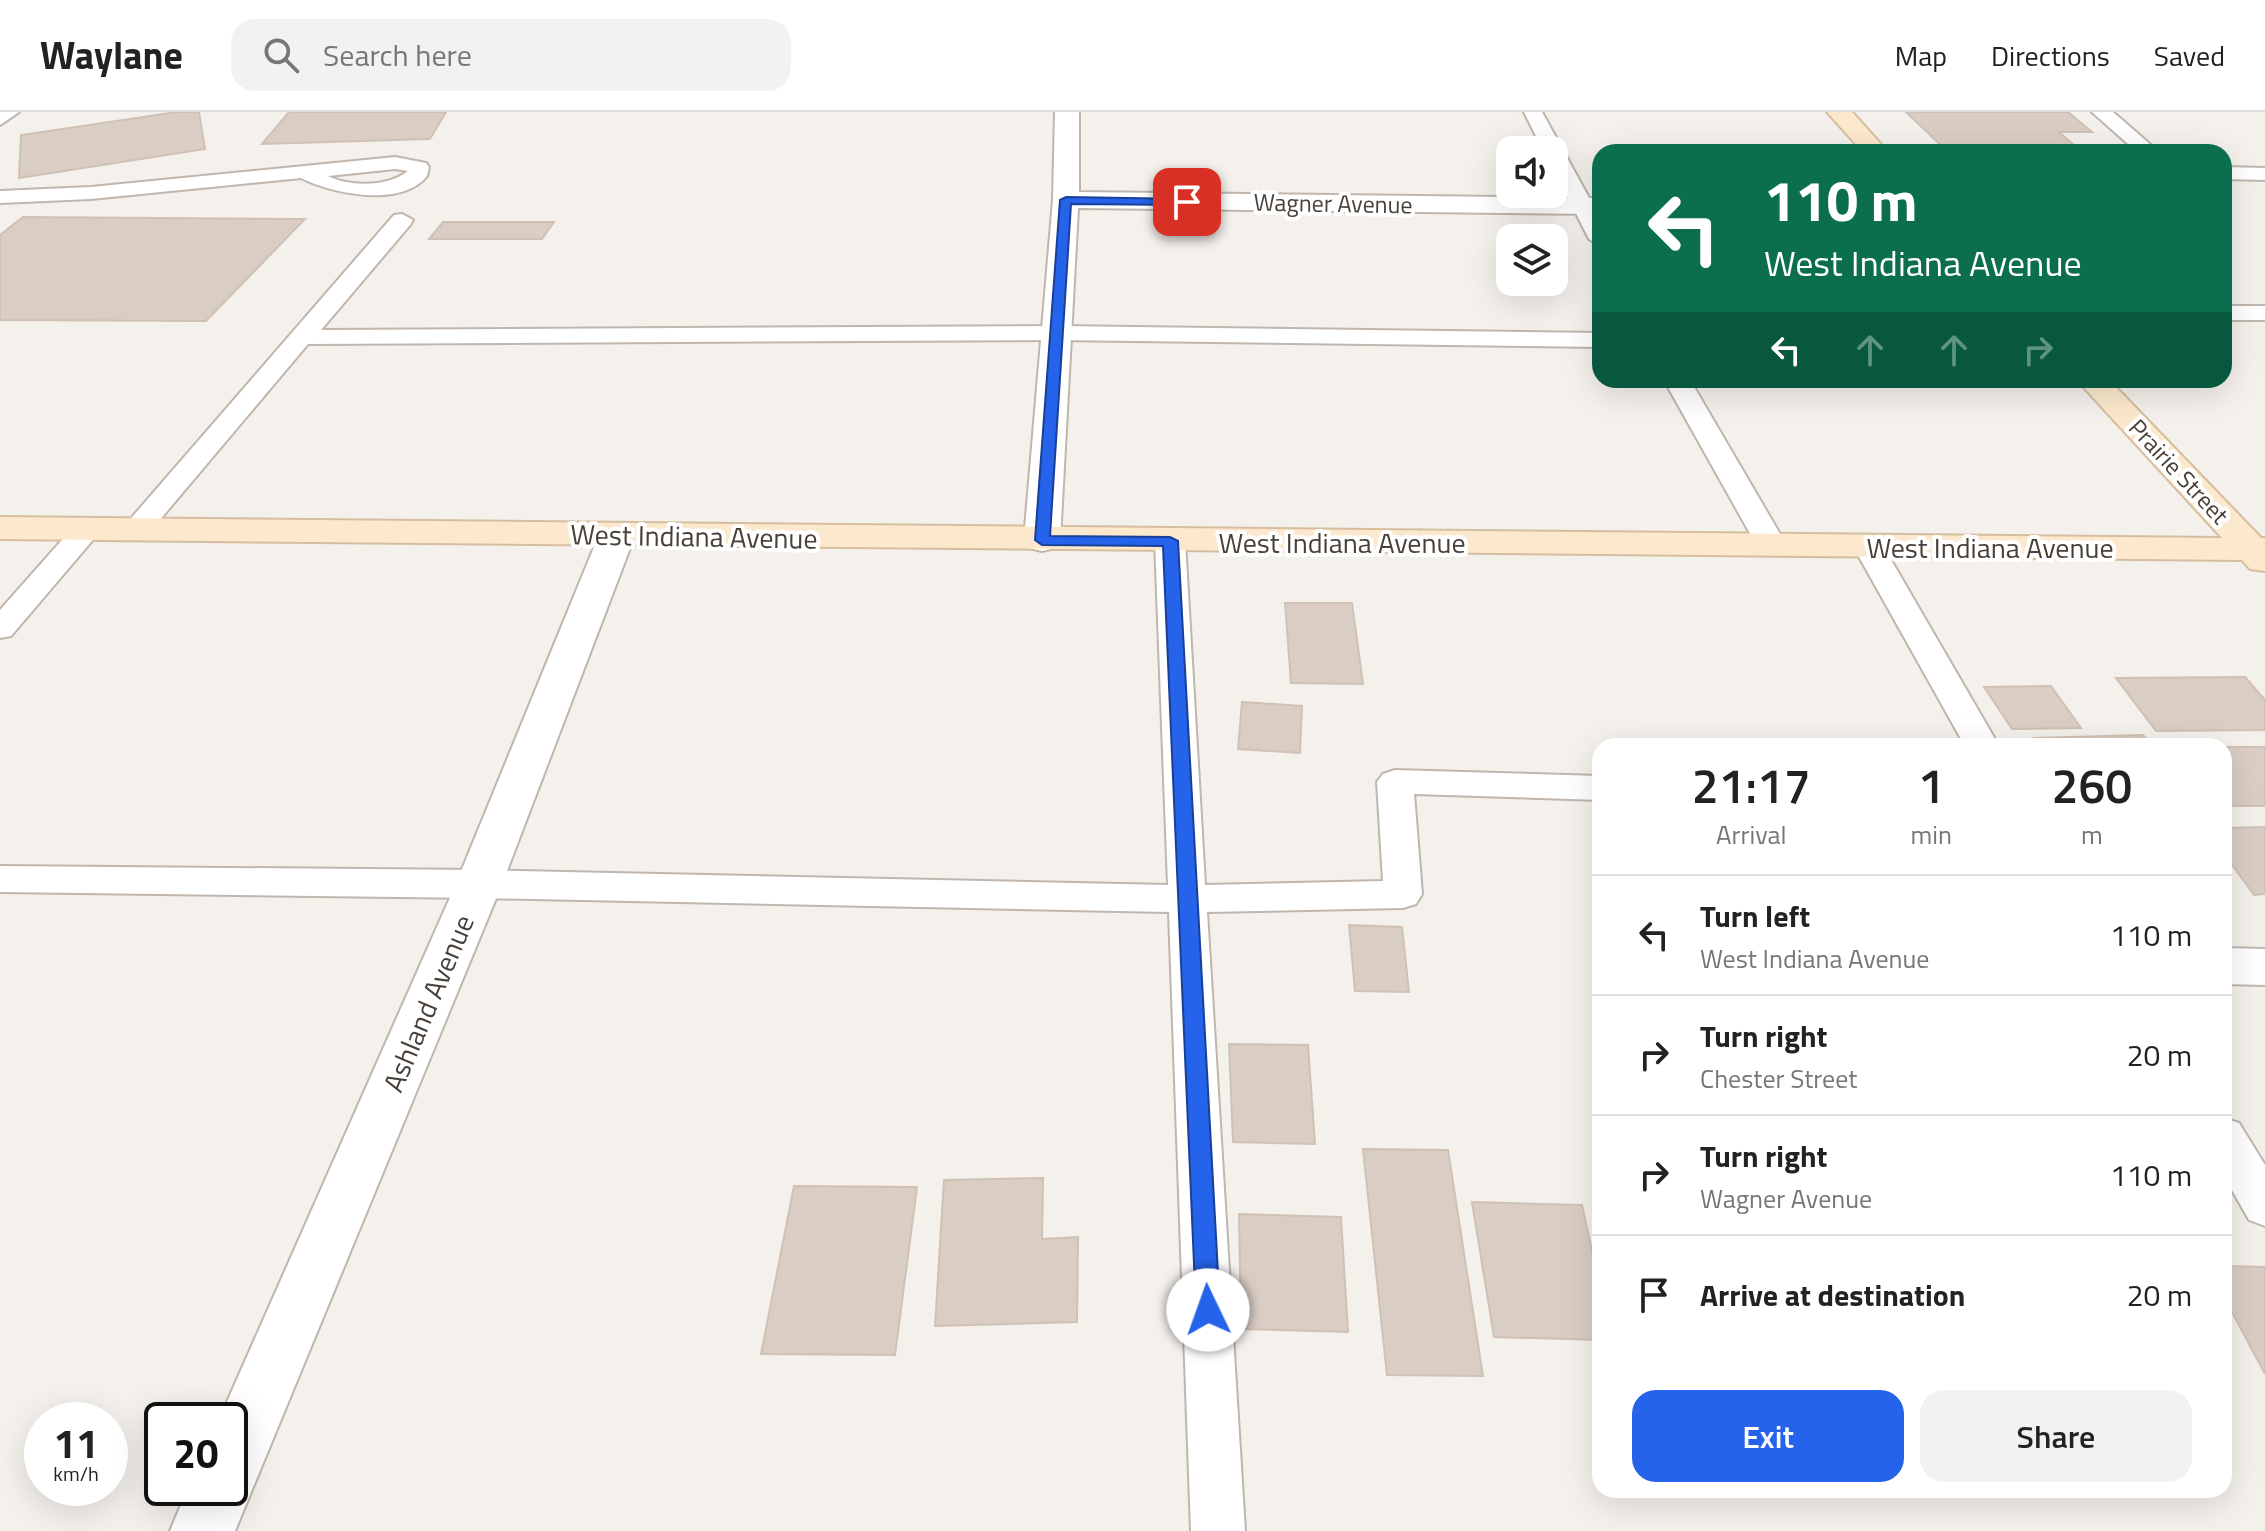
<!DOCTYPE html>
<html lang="en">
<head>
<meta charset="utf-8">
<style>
	:root { --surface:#fff; --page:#f2f2f2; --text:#222; --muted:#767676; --line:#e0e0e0; --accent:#2563eb }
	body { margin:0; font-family:"Titillium Web",sans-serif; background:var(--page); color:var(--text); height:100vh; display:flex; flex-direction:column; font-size:30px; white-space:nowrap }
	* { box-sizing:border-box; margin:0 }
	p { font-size:26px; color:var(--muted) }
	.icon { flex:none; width:44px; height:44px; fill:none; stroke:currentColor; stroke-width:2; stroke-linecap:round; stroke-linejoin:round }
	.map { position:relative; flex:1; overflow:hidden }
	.details { position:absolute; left:1592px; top:626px; width:640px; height:760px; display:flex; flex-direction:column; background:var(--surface); border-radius:24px; box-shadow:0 8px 32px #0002 }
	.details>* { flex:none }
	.top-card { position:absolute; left:1592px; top:32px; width:640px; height:244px; border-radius:24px; box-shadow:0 8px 32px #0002; background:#0b6e4f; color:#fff; overflow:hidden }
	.controls { position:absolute; left:1496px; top:24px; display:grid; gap:16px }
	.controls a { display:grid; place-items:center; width:72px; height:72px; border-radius:16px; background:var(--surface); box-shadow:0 8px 32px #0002; font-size:40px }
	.speed { position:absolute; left:24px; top:1290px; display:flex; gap:16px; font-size:40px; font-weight:700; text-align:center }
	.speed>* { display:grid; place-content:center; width:104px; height:104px; border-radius:50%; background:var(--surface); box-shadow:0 8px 32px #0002; line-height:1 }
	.speed small { font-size:20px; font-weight:400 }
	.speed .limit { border:4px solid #111; border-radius:12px; background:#fff; color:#111 }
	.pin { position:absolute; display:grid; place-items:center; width:68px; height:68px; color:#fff; margin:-34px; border-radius:16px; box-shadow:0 4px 12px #0006 }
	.me { position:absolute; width:88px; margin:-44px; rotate:357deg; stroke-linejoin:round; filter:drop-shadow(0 0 6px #0008) }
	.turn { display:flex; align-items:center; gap:28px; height:168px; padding:0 40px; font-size:36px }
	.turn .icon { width:104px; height:104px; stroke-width:2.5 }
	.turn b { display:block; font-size:56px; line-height:68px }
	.lanes { display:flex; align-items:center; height:76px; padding:0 40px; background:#0003; justify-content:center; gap:40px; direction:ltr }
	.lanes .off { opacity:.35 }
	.eta { display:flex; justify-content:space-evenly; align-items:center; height:136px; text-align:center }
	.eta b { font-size:48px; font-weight:600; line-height:56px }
	.cta { display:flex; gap:16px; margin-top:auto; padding:16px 40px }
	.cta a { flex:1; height:92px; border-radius:24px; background:var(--accent); color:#fff; font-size:32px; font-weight:600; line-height:92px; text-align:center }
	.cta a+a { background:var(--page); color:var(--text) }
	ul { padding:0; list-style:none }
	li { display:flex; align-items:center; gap:24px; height:120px; padding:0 40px; border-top:2px solid var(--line) }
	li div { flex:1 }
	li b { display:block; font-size:30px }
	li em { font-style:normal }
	header { display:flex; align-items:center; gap:48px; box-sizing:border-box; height:112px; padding:0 40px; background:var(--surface); border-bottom:2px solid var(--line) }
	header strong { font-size:38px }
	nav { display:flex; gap:44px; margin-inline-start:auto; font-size:28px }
	.search { width:560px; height:72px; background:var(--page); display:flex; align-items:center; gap:20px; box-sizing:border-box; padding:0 28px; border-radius:24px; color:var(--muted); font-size:30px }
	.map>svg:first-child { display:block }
</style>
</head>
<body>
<header>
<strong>Waylane</strong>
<div class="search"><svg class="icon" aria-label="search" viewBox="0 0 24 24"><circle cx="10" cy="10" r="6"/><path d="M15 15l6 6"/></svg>Search here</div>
<nav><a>Map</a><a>Directions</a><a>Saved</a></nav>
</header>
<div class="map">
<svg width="2265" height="1419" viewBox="0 0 2265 1419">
	<rect width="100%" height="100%" fill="#f4f0eb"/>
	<path fill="#d9cdc4" stroke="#d0c1b4" stroke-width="2" d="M177,0H199L205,37L19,66L21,23Z
		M289,0H446L430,27L262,32Z
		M1906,0H2068L2092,20H2059L2082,40H1948Z
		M23,105L305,107L206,209L0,208V123Z
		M443,110H554L542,127H429Z
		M1285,491H1352L1363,572L1291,571Z
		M2245,565L2265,588V618L2156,619L2116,566Z
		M2051,574L2081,616L2012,617L1984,575Z
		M1242,590L1302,594L1300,641L1238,637Z
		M2143,623L2152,634H2040L2034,626Z
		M2224,635H2265V694H2233L2224,682Z
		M2265,715V782L2254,783L2224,742V716Z
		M1349,813L1402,815L1409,880L1355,879Z
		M1229,932L1308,933L1315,1032L1233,1030Z
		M1363,1037L1448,1038L1483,1264L1387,1263Z
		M1043,1066L1042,1127L1078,1125L1077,1210L935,1214L944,1068Z
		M794,1074L917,1075L895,1243L761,1242Z
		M1472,1090L1582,1093L1600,1175V1228L1494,1225Z
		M1239,1102L1341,1105L1348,1220L1241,1217Z
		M2224,1154L2265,1155V1262L2224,1185Z"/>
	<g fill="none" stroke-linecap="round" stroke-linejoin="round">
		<defs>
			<path id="lane" d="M0,0H19L0,13Z
				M1524,0H1542L1600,106V134L1589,127L1554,58V38H1543Z
				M2092,0H2113L2159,40H2137Z
				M395,45L426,51L429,55L427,64C401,96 333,82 301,66L91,87L0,91V79L91,75ZM395,57L408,59C388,75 350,75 328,64Z
				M2224,55L2265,56V68L2224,67Z
				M402,102L413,108L410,113L321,218L1056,214L1600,221V235L1056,228L308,232L147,423L137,426L127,423L123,417L127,411L394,103Z
				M2224,194H2265V208H2224Z
				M1664,268H1690L1787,434L1782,440L1772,443L1762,440L1757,434Z
				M87,408L97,411L101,417L97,423L11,524L0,526V498L77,411Z
				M1170,420L1180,423L1185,429L1205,773L1383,769L1377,670L1383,662L1395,658L1600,664V688L1414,682L1422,782L1416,792L1403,796L1207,800L1245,1419H1191L1169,800L479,786L0,780V754L479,758L1168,773L1155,429L1160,423Z
				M1868,425L1878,428L1883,434L1999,634H1965L1853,434L1858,428Z
				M2224,1006L2239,1011L2265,1053V1114L2249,1108L2224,1064Z"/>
			<path id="street" d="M1055,0H1079V80L1600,86V102L1078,96L1060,428L1055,436L1042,439L1029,436L1024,428L1053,88Z
				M617,412L630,415L635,423L502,772L235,1419H170L188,1376H230V1308H219L456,772L599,423L604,415Z
				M2224,836L2265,837V873L2224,872Z"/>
			<path id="secondary" d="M1827,0H1852L1888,40H1863Z
				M2077,268H2109L2261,426H2265V459L2250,457L2242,448L0,427V405L2222,426Z"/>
		</defs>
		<use href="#lane" stroke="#c0b6ad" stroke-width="4"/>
		<use href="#street" stroke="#c0b6ad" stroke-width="4"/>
		<use href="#secondary" stroke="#d5be9f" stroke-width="4"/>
		<use href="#lane" fill="#fff" fill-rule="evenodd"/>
		<use href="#street" fill="#fff" fill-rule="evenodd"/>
		<use href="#secondary" fill="#fce9cd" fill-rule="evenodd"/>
	</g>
	<path fill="#2563eb" stroke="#184099" stroke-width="2" d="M1066,85L1187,87L1193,90L1187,93L1071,92L1050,424L1170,425L1178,429L1220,1198L1216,1205L1208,1209L1199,1205L1196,1198L1163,434L1042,433L1035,428L1060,88Z"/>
	<g text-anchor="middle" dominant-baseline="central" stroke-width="8" stroke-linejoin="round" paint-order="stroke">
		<g font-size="24" fill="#484039" stroke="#fff">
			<text transform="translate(1333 91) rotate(1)">Wagner Avenue</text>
			<text transform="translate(2179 359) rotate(47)">Prairie Street</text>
		</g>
		<g font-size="28" fill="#484039" stroke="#fff">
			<text transform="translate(694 424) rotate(1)">West Indiana Avenue</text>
			<text x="1342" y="430">West Indiana Avenue</text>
			<text x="1990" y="435">West Indiana Avenue</text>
			<text transform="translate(428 891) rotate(-67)">Ashland Avenue</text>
		</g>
	</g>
</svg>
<div class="controls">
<a><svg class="icon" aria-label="sound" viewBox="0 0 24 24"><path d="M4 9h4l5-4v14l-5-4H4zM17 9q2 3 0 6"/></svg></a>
<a><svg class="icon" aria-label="layers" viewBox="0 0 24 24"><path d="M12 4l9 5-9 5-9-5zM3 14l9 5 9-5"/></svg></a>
</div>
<div class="speed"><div>11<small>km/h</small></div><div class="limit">20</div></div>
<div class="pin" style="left:1187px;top:90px;background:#d93025"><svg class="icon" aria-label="arrive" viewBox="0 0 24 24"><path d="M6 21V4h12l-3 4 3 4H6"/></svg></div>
<svg class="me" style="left:1208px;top:1198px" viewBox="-20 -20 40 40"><circle r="19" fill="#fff"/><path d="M0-13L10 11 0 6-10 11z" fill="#2563eb"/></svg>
<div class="top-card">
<div class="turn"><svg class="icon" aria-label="left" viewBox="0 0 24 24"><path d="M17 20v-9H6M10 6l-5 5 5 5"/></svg><div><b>110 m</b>West Indiana Avenue</div></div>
<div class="lanes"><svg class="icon" aria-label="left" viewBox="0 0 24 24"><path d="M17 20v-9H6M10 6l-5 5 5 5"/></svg><svg class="icon off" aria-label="ahead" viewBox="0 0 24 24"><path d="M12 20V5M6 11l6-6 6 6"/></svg><svg class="icon off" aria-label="ahead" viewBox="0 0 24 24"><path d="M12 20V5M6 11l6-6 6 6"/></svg><svg class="icon off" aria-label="right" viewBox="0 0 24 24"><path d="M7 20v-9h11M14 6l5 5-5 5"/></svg></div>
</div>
<section class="details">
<div class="eta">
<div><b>21:17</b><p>Arrival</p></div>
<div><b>1</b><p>min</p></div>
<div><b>260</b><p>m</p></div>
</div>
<ul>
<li><svg class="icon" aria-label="left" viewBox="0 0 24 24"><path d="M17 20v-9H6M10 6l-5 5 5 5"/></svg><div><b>Turn left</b><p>West Indiana Avenue</p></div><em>110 m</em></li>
<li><svg class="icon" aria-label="right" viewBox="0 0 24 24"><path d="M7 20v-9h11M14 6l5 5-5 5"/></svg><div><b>Turn right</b><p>Chester Street</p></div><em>20 m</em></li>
<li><svg class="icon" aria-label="right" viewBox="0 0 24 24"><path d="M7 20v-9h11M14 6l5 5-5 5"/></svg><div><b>Turn right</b><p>Wagner Avenue</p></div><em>110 m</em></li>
<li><svg class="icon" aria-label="arrive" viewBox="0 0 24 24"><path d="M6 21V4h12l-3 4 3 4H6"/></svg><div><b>Arrive at destination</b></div><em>20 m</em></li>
</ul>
<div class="cta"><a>Exit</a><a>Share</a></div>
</section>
</div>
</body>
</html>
